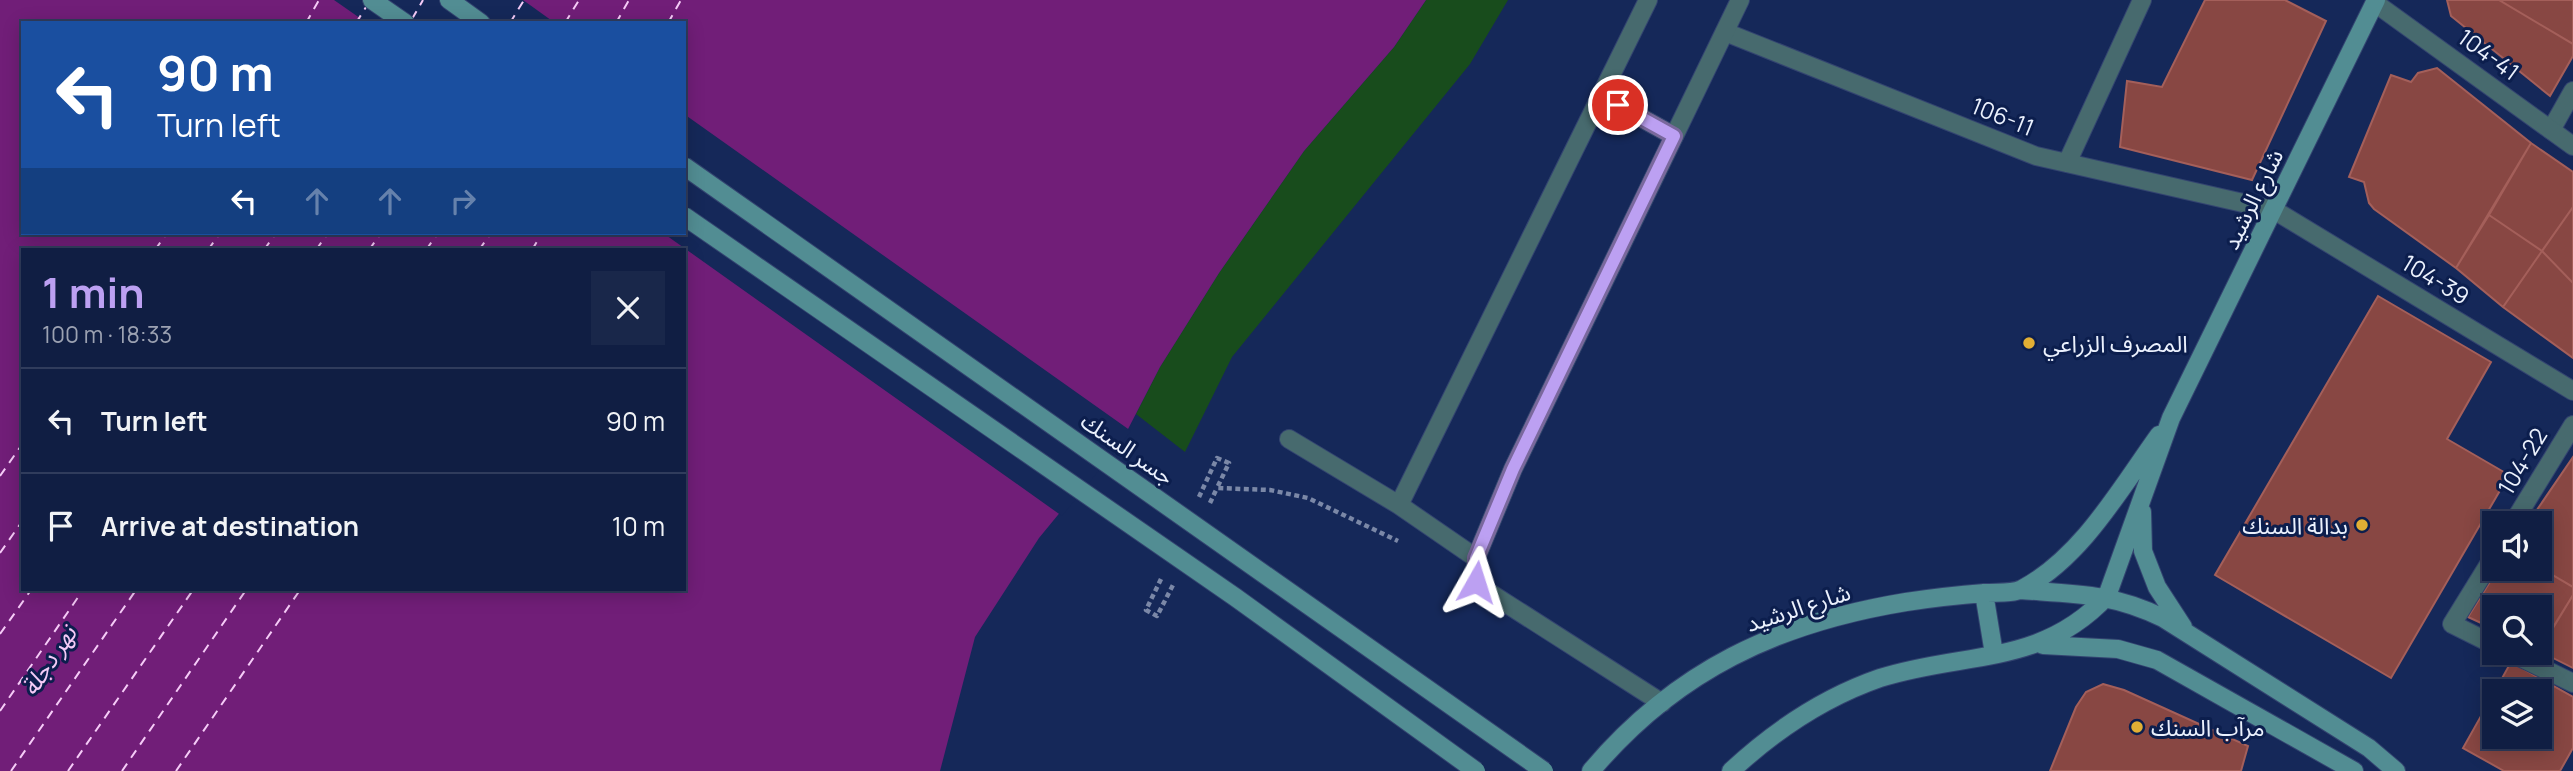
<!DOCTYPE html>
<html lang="en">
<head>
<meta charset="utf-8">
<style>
	:root { --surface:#101e43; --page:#19274a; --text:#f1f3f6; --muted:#9ca2b2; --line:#303c5c; --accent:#bca0f2 }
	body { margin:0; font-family:Manrope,"Noto Sans Arabic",sans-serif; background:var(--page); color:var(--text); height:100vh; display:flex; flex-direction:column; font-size:26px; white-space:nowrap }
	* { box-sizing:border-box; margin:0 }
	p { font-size:23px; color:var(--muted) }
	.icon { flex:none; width:38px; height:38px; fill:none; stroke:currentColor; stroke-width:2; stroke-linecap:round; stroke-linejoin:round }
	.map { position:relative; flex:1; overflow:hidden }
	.drawer { position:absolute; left:21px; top:248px; width:665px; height:343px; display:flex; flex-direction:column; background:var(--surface); border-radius:0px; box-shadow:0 4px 18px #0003,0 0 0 2px var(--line) }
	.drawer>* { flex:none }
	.guide { position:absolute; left:21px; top:21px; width:665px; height:214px; border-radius:0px; box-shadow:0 4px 18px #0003,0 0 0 2px var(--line); background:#1a4fa0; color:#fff; overflow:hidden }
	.fabs { position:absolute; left:2482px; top:511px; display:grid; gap:14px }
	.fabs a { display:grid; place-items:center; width:70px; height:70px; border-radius:0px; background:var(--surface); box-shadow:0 4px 18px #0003,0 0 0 2px var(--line); font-size:35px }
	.pin { position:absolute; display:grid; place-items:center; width:60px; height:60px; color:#fff; margin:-30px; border:4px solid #fff; border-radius:50%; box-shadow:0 2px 7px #0007 }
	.me { position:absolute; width:77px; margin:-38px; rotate:6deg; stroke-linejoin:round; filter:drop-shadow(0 0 5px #0008) }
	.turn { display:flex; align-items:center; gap:24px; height:147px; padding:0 21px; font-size:32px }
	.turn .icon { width:91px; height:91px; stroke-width:2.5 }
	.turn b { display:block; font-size:49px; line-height:60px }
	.lanes { display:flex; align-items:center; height:66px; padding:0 21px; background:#0003; justify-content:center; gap:35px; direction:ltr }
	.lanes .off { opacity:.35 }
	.round { display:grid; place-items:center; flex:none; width:74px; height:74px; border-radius:0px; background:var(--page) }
	.head { display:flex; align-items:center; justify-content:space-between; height:119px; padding:0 21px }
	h1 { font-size:42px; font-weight:700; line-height:52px; color:var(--accent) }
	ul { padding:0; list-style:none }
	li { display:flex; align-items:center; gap:21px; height:105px; padding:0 21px; border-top:2px solid var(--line) }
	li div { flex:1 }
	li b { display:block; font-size:26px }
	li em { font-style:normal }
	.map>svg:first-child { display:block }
</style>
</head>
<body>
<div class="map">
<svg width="2573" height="771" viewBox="0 0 2573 771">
	<rect width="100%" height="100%" fill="#152859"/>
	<path fill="#184c1c" d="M1426,0H1508L1470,64L1232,357L1185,452L1136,414L1160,367L1219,273L1304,151L1394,47Z"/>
	<path fill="#711e78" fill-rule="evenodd" d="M0,0H1426L1394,47L1304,151L1219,273L1160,367L1127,431L1039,538L975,637L940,771H0ZM23,23H684V233H23ZM23,250H684V590H23Z"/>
	<path fill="#152859" d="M334,0H523L555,23H367Z
		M684,114L1131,431L1062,516L663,233H684Z"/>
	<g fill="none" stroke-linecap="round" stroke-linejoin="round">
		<path stroke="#f5cbf7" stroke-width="2" stroke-dasharray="9 7" stroke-linecap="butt" d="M412,19L423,0
			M306,23L319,0
			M356,23L366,7
			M510,23L524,0
			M565,23L579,0
			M616,23L629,0
			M668,23L681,0
			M155,250L167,233
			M208,250L220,233
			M264,250L276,233
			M316,250L328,233
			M369,250L381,233
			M426,250L438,233
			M479,250L491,233
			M532,250L542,233
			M0,476L23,443
			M0,553L23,520
			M0,634L31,590
			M0,711L83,590
			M11,771L136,590
			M68,771L193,590
			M122,771L246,590
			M176,771L300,590"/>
	</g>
	<path fill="#884743" stroke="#a45f5a" stroke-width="2" d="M2205,0H2285L2326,21L2252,180L2120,147L2127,81L2162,87Z
		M2447,0H2499L2573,44V56L2550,96L2451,16Z
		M2499,0H2573V44Z
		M2437,68L2531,143L2456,268L2374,209L2369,203L2364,182L2349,177L2391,75L2411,82L2418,73Z
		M2531,143L2573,172V207L2542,251L2489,215Z
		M2573,207V283L2542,251Z
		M2489,215L2542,251L2503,307L2456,268Z
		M2542,251L2573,283V358L2503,307Z
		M2378,296L2491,362L2447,439L2509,475L2391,678L2215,575Z
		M2573,457V587L2539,567V523H2528Z
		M2539,567L2573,587V595L2539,650V607H2494V629L2468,617L2498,569Z
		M2573,595V668L2539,651Z
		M2511,662L2573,697V748L2560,771H2504L2463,748L2494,693V737H2539V691H2495Z
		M2103,684L2124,690L2248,746L2241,771H2050L2076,707L2086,692Z"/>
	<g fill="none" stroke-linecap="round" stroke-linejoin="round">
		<defs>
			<path id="lane" d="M1725,32L2036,156L2274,210L2573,391
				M1600,95L1674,136
				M2551,130L2573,91
				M2067,163L2142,0
				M1289,439L1399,505L1476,558
				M1399,505L1648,0
				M2513,523L2573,425
				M2494,556L2452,624L2494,645
				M2511,653L2573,683"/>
			<path id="street" d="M2375,3L2573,146
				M1662,703L1490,593L1476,582V558L1513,469L1740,0"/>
			<path id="secondary" d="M372,0L405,23
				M449,0L481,23
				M2142,512L2143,551L2157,587L2183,627
				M2020,590C2075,594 2112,593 2163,618L2369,748L2396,771
				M1984,593L1994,654
				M2043,645L2118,649L2157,660L2354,771
				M1591,771C1676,670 1778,623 1906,602C1932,598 1959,595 1985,593C1996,592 2012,594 2022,589C2082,557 2120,489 2159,435
				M1731,771C1774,731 1825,697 1880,678C1964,651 2041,667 2107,596L2171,418L2376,0"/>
		</defs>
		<use href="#lane" stroke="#334470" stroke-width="20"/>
		<use href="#street" stroke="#334470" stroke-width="20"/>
		<use href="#secondary" stroke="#334470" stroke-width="20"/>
		<path stroke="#7b88a7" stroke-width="4.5" stroke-dasharray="5 3.5" stroke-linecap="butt" d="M1199,497L1217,458L1229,463L1217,488L1270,490L1308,498L1398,541
			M1210,503L1217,488
			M1161,579L1146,610L1157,616L1173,585"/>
		<use href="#lane" stroke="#476a6e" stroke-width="18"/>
		<use href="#street" stroke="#476a6e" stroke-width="18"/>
		<use href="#secondary" stroke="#528d93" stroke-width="18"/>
		<defs>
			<path id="secondary-bridge" d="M684,166L1544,771
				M684,216L1235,597L1476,771"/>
		</defs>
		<use href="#secondary-bridge" stroke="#334470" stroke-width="20" stroke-linecap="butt"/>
		<use href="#secondary-bridge" stroke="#528d93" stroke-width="18"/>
	</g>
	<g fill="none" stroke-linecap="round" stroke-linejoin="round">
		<defs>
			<path id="route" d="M1476,582V558L1513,469L1674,136L1618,105"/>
		</defs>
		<use href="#route" stroke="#7a689d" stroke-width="18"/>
		<use href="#route" stroke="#bca0f2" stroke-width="12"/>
	</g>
	<g fill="#e2af34" stroke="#0c1e4d" stroke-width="2.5">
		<circle cx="2029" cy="343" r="7"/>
		<circle cx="2362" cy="525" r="7"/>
		<circle cx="2137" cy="727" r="7"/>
	</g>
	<g text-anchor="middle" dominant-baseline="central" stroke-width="6" stroke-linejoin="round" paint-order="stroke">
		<g font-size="23" fill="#ebf1fd" stroke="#0c1e4d">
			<text transform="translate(2489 54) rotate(36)">104-41</text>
			<text transform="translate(2003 116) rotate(22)">106-11</text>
			<text transform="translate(2252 199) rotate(-64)">شارع الرشيد</text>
			<text transform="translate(2436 279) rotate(31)">104-39</text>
			<text transform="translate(1128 448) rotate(35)">جسر السنك</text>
			<text transform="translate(2522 461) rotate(-59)">104-22</text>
			<text transform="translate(1798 607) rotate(-18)">شارع الرشيد</text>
		</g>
		<g font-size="23" fill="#ebf1fd" stroke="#0c1e4d" text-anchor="start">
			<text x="2043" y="343">المصرف الزراعي</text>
			<text x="2348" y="525" text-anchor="end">بدالة السنك</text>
			<text x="2151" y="727">مرآب السنك</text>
		</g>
		<g font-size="24" font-style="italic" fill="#f5cbf7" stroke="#0c1e4d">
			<text transform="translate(48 660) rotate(-56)">نهر دجلة</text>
		</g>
	</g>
</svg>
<div class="fabs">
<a><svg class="icon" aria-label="sound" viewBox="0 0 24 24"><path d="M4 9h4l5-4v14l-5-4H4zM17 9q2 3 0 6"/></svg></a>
<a><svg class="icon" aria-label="search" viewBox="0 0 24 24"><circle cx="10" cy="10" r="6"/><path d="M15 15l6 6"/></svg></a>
<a><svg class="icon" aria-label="layers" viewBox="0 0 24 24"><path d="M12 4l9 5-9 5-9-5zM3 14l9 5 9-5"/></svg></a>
</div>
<div class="pin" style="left:1618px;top:105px;background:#d93025"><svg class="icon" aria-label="arrive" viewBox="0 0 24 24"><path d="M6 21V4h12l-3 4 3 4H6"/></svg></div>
<svg class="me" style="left:1476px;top:582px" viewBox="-20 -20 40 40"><path d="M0-17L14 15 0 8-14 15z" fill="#bca0f2" stroke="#fff" stroke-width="4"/></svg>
<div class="guide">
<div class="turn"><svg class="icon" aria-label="left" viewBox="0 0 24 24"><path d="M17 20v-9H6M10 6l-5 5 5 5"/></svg><div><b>90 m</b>Turn left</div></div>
<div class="lanes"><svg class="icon" aria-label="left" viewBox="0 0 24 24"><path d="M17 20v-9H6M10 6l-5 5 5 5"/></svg><svg class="icon off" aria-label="ahead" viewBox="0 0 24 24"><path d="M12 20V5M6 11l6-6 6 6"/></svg><svg class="icon off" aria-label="ahead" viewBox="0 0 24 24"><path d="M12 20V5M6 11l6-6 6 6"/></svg><svg class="icon off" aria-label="right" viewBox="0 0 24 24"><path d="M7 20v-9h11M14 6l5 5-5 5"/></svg></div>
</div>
<section class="drawer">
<div class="head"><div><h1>1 min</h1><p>100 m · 18:33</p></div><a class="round"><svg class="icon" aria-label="close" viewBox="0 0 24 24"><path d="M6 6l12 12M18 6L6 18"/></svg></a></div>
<ul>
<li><svg class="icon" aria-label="left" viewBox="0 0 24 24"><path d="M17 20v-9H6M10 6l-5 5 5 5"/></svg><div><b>Turn left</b></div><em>90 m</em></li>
<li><svg class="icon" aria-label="arrive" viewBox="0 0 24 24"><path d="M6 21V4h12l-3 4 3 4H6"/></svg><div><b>Arrive at destination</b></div><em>10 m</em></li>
</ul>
</section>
</div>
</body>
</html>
